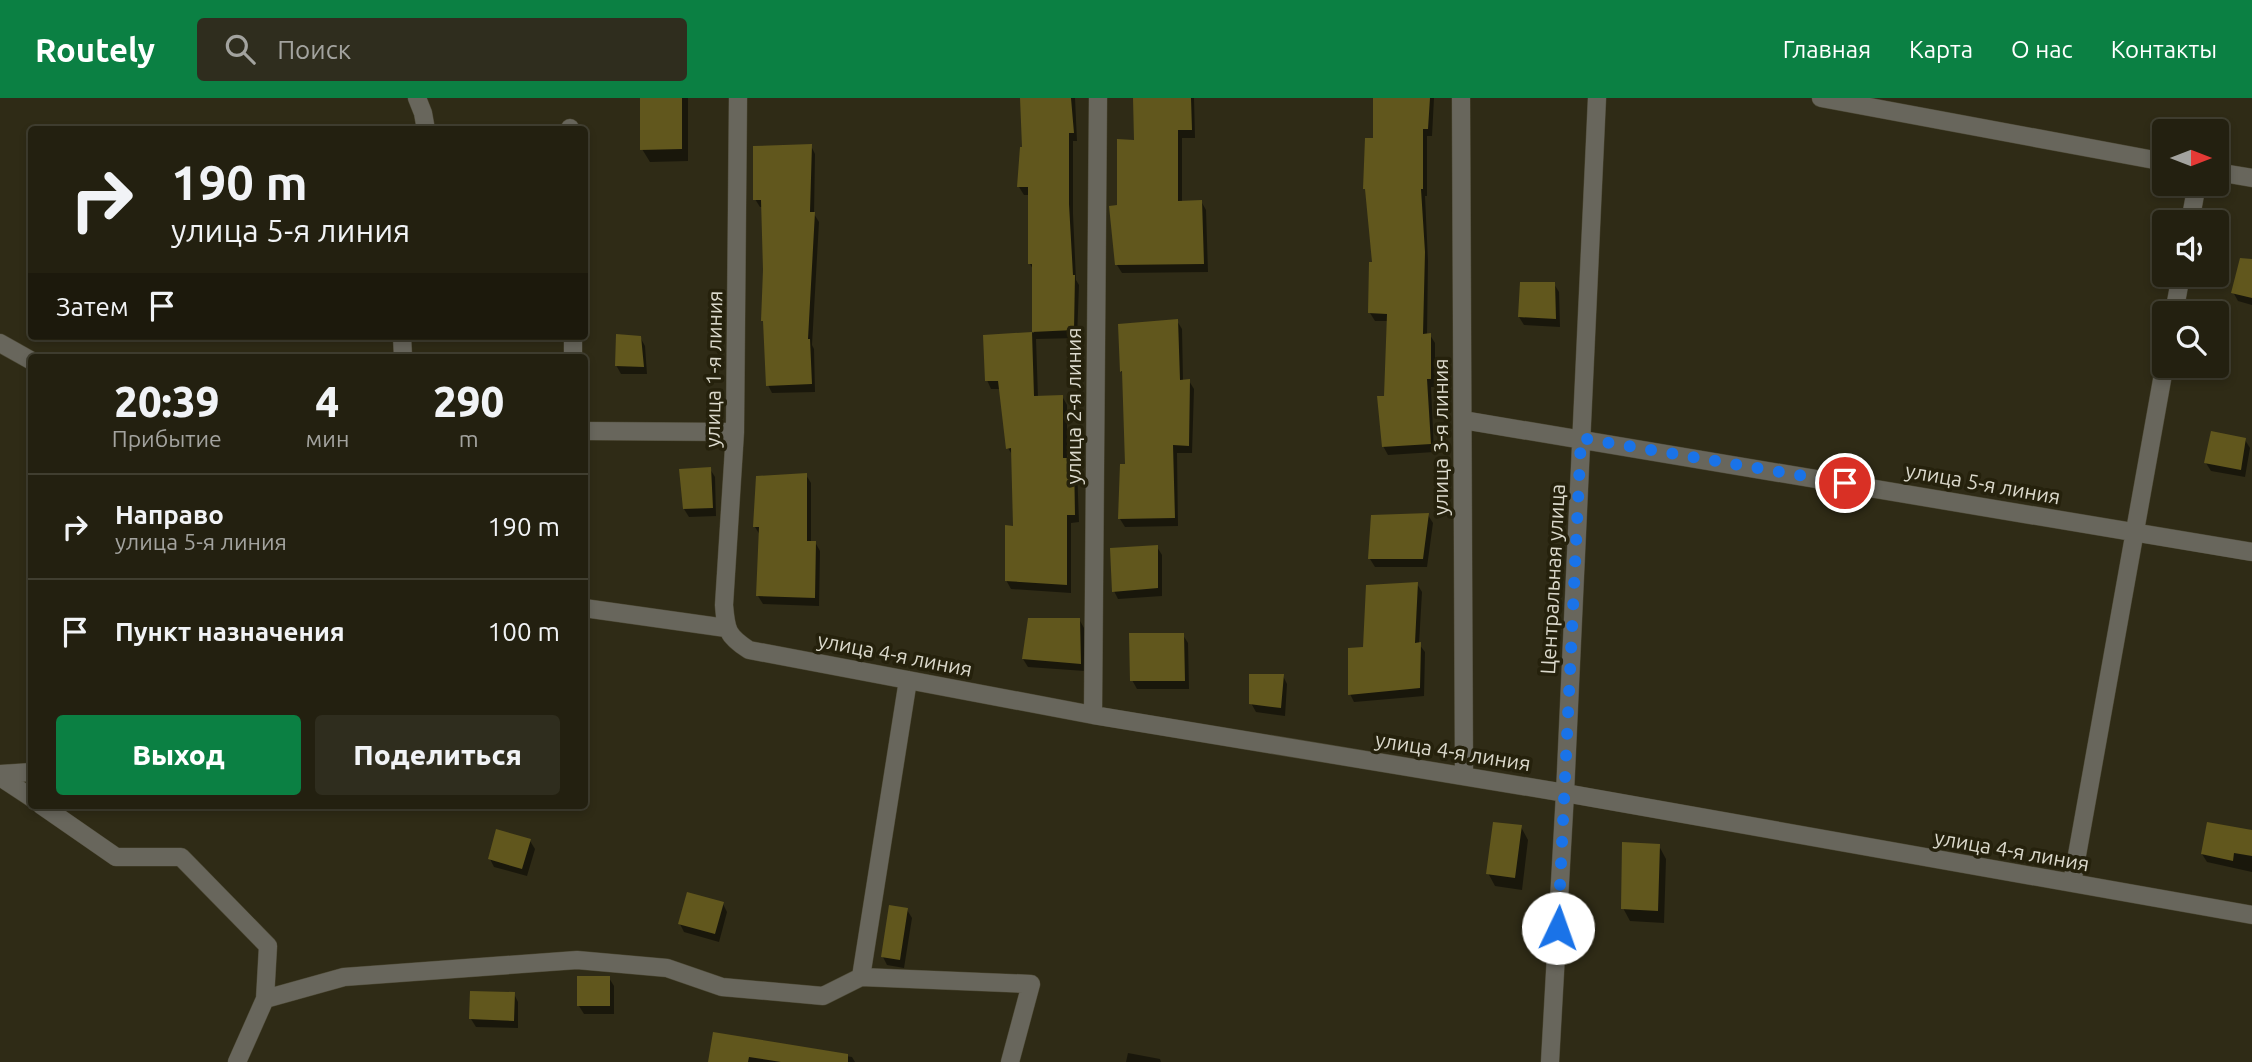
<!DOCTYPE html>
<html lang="ru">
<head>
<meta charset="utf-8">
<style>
	:root { --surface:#232010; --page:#2f2d1e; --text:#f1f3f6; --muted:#a3a39f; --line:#403e30; --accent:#0b8043 }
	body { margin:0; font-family:Ubuntu,sans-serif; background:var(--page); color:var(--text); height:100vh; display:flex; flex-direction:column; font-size:26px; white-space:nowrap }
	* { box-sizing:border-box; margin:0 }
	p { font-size:23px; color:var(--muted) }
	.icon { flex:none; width:38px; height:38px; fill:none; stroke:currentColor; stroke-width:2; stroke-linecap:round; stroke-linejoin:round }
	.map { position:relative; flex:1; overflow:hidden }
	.details { position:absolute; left:28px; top:256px; width:560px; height:455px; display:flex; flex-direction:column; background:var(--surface); border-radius:7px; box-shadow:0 4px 10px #0003,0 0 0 2px var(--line) }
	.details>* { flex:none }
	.guide { position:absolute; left:28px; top:28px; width:560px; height:214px; border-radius:7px; box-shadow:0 4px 10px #0003,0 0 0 2px var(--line); background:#232010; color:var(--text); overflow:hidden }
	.needle { width:46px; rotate:90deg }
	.controls { position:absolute; left:2152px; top:21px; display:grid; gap:14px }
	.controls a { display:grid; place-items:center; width:77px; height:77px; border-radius:7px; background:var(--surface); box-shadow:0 4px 10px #0003,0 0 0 2px var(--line); font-size:35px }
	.pin { position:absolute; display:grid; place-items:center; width:60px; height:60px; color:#fff; margin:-30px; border:4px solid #fff; border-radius:50%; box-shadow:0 2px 7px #0007 }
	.me { position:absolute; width:77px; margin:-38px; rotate:3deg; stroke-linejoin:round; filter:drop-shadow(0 0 5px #0008) }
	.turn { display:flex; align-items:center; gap:24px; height:147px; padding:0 28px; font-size:32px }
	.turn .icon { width:91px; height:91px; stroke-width:2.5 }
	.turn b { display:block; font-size:49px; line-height:60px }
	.then { display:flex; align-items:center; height:66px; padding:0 28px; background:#0003; gap:14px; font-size:26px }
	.eta { display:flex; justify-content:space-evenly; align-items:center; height:119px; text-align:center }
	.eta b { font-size:42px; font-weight:800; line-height:49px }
	.primary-button { display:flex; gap:14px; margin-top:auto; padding:14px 28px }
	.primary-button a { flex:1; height:80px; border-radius:7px; background:var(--accent); color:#fff; font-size:28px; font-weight:800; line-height:80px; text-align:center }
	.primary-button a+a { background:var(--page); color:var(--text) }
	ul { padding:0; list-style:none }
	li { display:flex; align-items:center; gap:21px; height:105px; padding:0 28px; border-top:2px solid var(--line) }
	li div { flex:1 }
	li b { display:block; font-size:26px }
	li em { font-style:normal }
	header { display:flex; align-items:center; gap:42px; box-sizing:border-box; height:98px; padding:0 35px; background:var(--accent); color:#fff }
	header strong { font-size:33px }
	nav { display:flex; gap:38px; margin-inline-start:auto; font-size:24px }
	.search { width:490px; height:63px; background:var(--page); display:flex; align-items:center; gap:18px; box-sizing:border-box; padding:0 24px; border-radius:7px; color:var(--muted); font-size:26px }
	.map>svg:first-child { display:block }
</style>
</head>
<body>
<header>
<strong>Routely</strong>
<div class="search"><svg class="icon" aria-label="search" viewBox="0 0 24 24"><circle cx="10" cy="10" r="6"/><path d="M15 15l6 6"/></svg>Поиск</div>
<nav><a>Главная</a><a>Карта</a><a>О нас</a><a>Контакты</a></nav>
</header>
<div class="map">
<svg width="2252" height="964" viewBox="0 0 2252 964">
	<rect width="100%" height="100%" fill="#2f2b16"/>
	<path fill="#0007" d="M642,0H688V63L650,64L642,51Z
		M1022,0H1075L1077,43H1073V116L1076,182L1079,187L1077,240L1036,241L1038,300L1062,298L1067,307V362H1073L1077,370L1079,424L1071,425V495L1011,491L1006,482L1014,430L1013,358L1008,350L1001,291H991L987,282L985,238L1034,235V173L1030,166V97H1024L1019,89L1024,51Z
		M1134,0H1194L1195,40H1182V105L1201,103L1206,112L1208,174L1122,175L1117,167L1118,109L1136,44Z
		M1375,0H1434L1432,38H1427V98H1425L1428,163L1427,237H1430L1435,245V289H1431L1434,354L1388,357L1383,348L1389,223H1375L1370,215L1374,166Z
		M811,48L815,56L814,116L819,124L812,247L814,251L815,294L772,295L768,287L763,109H760L755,101Z
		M2252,163V207L2238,203L2233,194Z
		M1554,186L1559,194L1560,229L1524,227L1519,219Z
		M1177,223L1182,231L1183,283H1189L1194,291L1192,355H1177L1178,428L1125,429L1120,421L1127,368L1124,278L1121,273Z
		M640,239L645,248L647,276H621L616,267Z
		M2245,342L2250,350L2245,379L2211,373L2206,365Z
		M710,371L715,379L716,418L689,419L684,411Z
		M806,377L811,385V445L815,444L820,453L819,508L763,506L758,498L760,437L755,429Z
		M1428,417L1433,425L1427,469H1375L1370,461Z
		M1157,449L1162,457V498L1118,501L1114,493Z
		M1417,486L1422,494L1419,546L1425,554L1424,598L1354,604L1350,596L1364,551Z
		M1079,521L1084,530L1085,573L1028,569L1023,561Z
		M1183,537L1188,545L1189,591H1137L1132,582Z
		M1283,578L1287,586L1285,618L1256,614L1251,605Z
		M1521,729L1528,742L1522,792L1495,788L1488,775Z
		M2252,734V774L2207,764L2202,756Z
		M530,743L535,751L527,778L494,769L490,761Z
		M1659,748L1666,761L1664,825L1630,823L1623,810Z
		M723,806L727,814L719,844L684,834L680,826Z
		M907,812L912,820L904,870L887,867L883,859Z
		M609,880L614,888V916H584L579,908Z
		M514,896L518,904V930L476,929L471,921Z
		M714,936L852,959L855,964H710Z
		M1128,955L1160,961L1161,964H1126Z"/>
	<path fill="#61571d" d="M640,0H682V51L640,52Z
		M1020,0H1071L1074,35H1069V106L1073,177H1075L1074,232L1032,234V166H1028V89H1017L1020,49H1022Z
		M1133,0H1191L1192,32H1178V103L1202,102L1204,166L1115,167L1109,108L1117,107V41L1134,42Z
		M1373,0H1430L1428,31H1423V91H1421L1425,154L1423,236L1431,235V281H1427L1431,346L1382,349L1377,298H1384L1387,216L1368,215L1369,164H1372L1365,91H1363L1365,40H1373Z
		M812,46L810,114H815L808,241H810L812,286L766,288L763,223H761L763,172L761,102H753V48Z
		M2240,160L2252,161V200L2231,195Z
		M1520,184H1555L1556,221L1518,219Z
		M1178,221L1180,282L1190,281L1189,348L1173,347L1175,420L1118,421L1120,366H1125L1122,273L1120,274L1118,226Z
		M1032,234L1034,298L1063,297V360H1074L1075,417H1067V487L1005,483V427L1013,428L1011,350L1006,351L998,283H985L983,237Z
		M616,236L641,238L644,269L615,268Z
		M2211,333L2246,340L2241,372L2204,365Z
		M711,369L713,410L683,411L679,371Z
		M807,375V443H816L815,500L756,498L759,429H753L756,378Z
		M1429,415L1423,461H1368L1371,417Z
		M1158,447V490L1112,494L1110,450Z
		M1418,484L1415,545L1421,544L1420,590L1348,597V550L1363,549L1366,487Z
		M1028,520H1080L1081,566L1022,561Z
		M1129,535H1184L1185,583H1130Z
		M1249,576H1284L1281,610L1249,606Z
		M1493,724L1522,727L1515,780L1486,776Z
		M2207,724L2252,732V758L2234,755L2233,763L2201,756Z
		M496,731L531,741L522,771L488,761Z
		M1622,744L1660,746L1658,813L1621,811Z
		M687,794L724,804L715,836L678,826Z
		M889,807L908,810L900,862L881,859Z
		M577,878H610V908H577Z
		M470,893L515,894L514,923L469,921Z
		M713,934L848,956V964H781L749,959L748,964H708Z"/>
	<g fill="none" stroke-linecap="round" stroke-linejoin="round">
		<defs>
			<path id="minor" d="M417,0L423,15L426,32
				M738,0L735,334L724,507C726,532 727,538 749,552L1093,617L1565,695L2252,817
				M1461,0L1464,678
				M1821,0L2165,64
				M570,30V32
				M2217,74L2252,80
				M2190,124L2197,86
				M2174,215L2181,177
				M402,238L403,259
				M0,245L32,263
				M573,259V238
				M1463,322L2252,454
				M584,333L735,334
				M584,510L726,530
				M1093,617L1098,0
				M0,676L32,674
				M0,679L32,700
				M41,707L116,759H181L268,848L265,901L237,964
				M2072,785L2165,265
				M861,879L1031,886L1010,964
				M265,901L344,879L577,862L667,870L722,889L823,898L861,879L908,582
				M1550,964L1565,695L1597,0"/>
		</defs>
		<use href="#minor" stroke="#4b4733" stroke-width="19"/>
		<use href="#minor" stroke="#68665c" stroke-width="18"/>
	</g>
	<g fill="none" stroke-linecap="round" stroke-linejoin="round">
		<path stroke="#1a73e8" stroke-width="12" stroke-dasharray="0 21.6" d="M1558,830L1581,340L1845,385"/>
	</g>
	<g text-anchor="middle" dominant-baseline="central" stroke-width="7" stroke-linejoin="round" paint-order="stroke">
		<g font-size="21" fill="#dbd9cc" stroke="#25210c">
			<text transform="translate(713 271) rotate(-89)">улица 1-я линия</text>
			<text transform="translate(1073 308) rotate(-90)">улица 2-я линия</text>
			<text transform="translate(1440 339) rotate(-90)">улица 3-я линия</text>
			<text transform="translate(1983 385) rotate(10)">улица 5-я линия</text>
			<text transform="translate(1552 481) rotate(-87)">Центральная улица</text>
			<text transform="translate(895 556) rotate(11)">улица 4-я линия</text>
			<text transform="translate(1453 653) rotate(9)">улица 4-я линия</text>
			<text transform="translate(2012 752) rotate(10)">улица 4-я линия</text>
		</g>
	</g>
</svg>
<div class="controls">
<a><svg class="needle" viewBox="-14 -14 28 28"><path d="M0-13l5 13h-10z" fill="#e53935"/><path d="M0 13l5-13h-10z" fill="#a3a39f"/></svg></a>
<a><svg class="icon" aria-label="sound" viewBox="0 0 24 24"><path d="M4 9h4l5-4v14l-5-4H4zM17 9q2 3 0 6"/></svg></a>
<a><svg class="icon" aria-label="search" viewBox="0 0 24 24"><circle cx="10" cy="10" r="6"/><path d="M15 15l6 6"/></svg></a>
</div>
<div class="pin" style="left:1845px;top:385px;background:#d93025"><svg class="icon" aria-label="arrive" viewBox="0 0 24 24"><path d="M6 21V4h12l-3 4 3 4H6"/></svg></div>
<svg class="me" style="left:1558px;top:830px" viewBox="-20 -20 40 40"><circle r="19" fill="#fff"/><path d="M0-13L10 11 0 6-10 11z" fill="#1a73e8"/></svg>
<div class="guide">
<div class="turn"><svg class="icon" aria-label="right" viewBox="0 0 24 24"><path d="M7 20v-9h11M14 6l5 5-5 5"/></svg><div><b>190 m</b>улица 5-я линия</div></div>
<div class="then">Затем<svg class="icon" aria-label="arrive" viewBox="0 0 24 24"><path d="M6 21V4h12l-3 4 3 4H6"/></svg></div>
</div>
<section class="details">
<div class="eta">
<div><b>20:39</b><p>Прибытие</p></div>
<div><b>4</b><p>мин</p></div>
<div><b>290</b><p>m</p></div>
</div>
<ul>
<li><svg class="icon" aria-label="right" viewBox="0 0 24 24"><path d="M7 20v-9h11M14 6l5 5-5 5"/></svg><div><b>Направо</b><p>улица 5-я линия</p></div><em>190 m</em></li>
<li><svg class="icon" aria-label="arrive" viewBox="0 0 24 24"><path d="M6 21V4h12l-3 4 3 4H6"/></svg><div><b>Пункт назначения</b></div><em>100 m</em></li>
</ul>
<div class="primary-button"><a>Выход</a><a>Поделиться</a></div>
</section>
</div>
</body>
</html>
